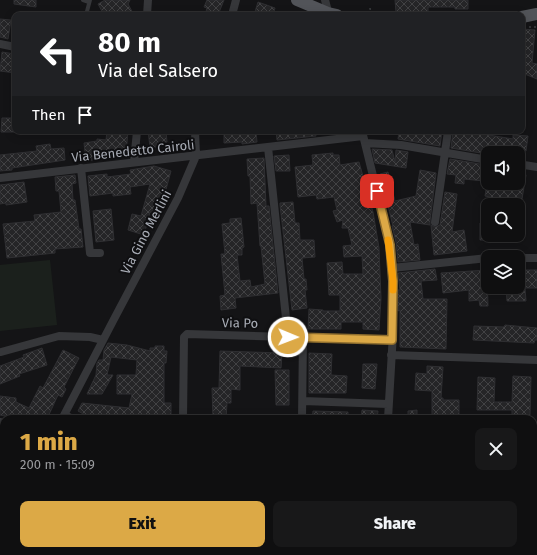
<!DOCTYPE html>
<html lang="en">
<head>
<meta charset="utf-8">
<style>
	:root { --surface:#0f0f10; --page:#181819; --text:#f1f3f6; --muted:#9b9c9f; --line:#2f2f30; --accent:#dca946 }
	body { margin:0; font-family:"Fira Sans",sans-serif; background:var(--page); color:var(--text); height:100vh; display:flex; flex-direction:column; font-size:15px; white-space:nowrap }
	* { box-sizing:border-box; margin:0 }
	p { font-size:13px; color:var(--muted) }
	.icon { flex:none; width:22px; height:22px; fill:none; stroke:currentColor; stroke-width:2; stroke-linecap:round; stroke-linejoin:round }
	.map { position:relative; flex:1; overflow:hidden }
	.drawer { position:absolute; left:0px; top:415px; width:537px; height:140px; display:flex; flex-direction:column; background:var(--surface); border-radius:12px 12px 0 0; box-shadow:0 2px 10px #0003,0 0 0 1px var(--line) }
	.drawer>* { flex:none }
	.guide { position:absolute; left:12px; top:12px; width:513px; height:122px; border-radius:8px; box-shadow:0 2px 10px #0003,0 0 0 1px var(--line); background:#202124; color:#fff; overflow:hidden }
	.fabs { position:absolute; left:481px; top:146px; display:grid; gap:8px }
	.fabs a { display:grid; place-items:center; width:44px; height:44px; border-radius:8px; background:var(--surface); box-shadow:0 2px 10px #0003,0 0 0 1px var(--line); font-size:20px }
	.pin { position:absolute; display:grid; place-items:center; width:34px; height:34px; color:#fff; margin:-17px; border-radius:8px; box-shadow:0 2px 6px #0006 }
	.me { position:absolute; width:44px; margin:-22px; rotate:91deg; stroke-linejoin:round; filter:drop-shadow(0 0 3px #0008) }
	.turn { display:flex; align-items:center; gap:14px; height:84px; padding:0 20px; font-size:18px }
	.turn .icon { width:52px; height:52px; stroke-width:2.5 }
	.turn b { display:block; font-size:28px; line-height:34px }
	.then { display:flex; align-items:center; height:38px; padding:0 20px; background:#0003; gap:8px; font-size:15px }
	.round { display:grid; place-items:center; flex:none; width:42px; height:42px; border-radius:8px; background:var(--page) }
	.head { display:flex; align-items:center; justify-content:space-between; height:68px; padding:0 20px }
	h1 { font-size:24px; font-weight:800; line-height:30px; color:var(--accent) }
	.primary-button { display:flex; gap:8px; margin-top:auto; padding:8px 20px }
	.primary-button a { flex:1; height:46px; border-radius:8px; background:var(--accent); color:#111; font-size:16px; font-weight:800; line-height:46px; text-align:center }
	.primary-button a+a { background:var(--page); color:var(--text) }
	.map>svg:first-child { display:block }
</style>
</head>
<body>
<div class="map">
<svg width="537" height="555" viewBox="0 0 537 555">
	<defs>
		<pattern id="building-cross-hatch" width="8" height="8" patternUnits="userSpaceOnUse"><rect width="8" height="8" fill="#252527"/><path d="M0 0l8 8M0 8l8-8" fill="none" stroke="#424244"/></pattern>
	</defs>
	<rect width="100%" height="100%" fill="#141416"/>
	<path fill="#1b201c" d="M50,260L57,325L0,331V265Z"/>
	<path fill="url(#building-cross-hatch)" stroke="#2f2f32" d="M14,0H36V7L14,4Z
		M105,0H130L128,4L134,15H104L98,4Z
		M207,0H224L218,15H205L207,8L204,7Z
		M395,0H468V9H455V7H428V13H396Z
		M258,2L275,8L273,15H254Z
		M0,19L11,20L8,39L0,37Z
		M522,29L535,30L532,63L537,64V79L522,73Z
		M2,52L15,54V73L0,71Z
		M2,118H15V132H1Z
		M107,131H128L126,154L99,156V159L86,161L84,143L97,141V139L106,140Z
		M148,131H166L167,142L156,143L157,147H150Z
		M224,131H256L257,142L242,144V142L224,143Z
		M276,131H315L316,136L277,140Z
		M399,131H442L440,146L398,139Z
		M453,131H484L483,134L513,139V135L528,136L526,151L519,150L518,153H507L482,149L481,153L451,148Z
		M50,144L51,149L64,148L65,160L12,168V170L0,171V155L37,151L36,146Z
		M372,149L392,150L395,162L396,150L408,152L406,168L375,163Z
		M333,153V155H339L340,165L359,162L373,212L379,248L381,298L379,330L363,329V322H341V329H308L309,309L323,310V311H340V295H329L327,263L342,262L343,274H363L362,256L344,257L343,246L352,245L348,228H342L343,220L337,222L333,211L337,210L334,197L317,199L316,195L298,197L295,167L313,165L312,155Z
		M289,155L290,171H276L274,156Z
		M264,158L266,206H269L278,293L235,298L236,308L221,310L220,296L225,295L221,254H225L222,224L230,223V219L241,218L244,247L242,248V255H237L240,281L250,280L251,287L265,284L261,246H260L257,203L251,204L250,176H248L247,159Z
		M450,159L486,165L484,181L464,179V184L455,183L456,175L447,174Z
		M154,166L171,171L162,204L160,203L157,214L150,212L144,235L128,230L132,214L141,216L150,184L130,187L131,194L113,196V193L90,196L88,176L107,174V177L131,174L130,170Z
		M420,170L436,173L430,221V225L410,222L414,245L418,244L420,260L398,262L396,242L392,226H393L380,174L388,172L395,201L416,196Z
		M518,170H522L526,175L521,205H505V200L485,196L487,183L507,184L508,183H518Z
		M75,175L76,183L72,184L73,200H75L79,229H81L83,247L55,249V253L7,258L3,224L35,221L34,215L61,212L59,191H56L55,177Z
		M24,182L27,202L6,205V203L0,204V185Z
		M445,192L457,194L452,232L464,230L467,251L434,255L431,225L435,227L440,225Z
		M293,202L295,223H299L300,240H314L315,257L302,258L304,279H306L307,290H305L307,308L292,310L280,205V203Z
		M111,209L114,240L96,242L93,211Z
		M480,223H488V240H480Z
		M435,269L437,280L421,281L423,299H447L446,349L400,347V310L398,311V290H400L398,273Z
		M487,270L488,306H480L479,300L469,301V290L443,293L441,273Z
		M518,270H537V288H525L526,301H507L506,287H518Z
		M505,325L537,328V340H535L534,343L473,340L474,326L504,327Z
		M108,343L127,345L150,351V348H155V346H164V351H167L166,363H164V403H171V419H92L78,411L82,403L129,408L132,394H117V375H136L137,360L111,357L107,375H113L102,394H87L96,375L97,363L99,360H103L104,350Z
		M42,348L47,365L19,374L20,376L0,384V366L24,357L23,355Z
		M63,350L79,358L64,387L66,389L62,397L58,395L47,419H19L0,415V396L16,398V402L29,408L40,386L43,388Z
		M220,351L282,353L281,368L240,366V390L231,389V403H227L226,419H213L212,388H219Z
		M309,353L332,354L331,375L347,376L346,393H309Z
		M363,364H377L375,389L362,388Z
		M427,366L443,367L441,398H443V400H459V419H432V391L415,390L416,373L427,374Z
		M275,370H289V405H276Z
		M513,376L531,377L530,415H512V410H477L478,377L495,378L494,402H512Z
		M362,410L378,411L377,419H361Z
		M417,410V419H408V411Z
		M313,411L348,412V419H312Z"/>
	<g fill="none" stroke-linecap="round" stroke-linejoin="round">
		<path stroke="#3c3e41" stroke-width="1.5" stroke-dasharray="2 3" stroke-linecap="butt" d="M370,8L371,15
			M529,27H537"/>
		<path stroke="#36373a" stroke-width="4" d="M83,0L89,2
			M86,15L90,0
			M231,555V551"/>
		<path stroke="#36373a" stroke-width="8" d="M325,0L329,15
			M147,15L148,0
			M232,15L236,0
			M0,44L15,47
			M362,131L390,245L393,281V333L388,419
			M365,143L401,145L488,160
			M268,147L288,337
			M134,162L137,131
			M518,164L537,167
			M81,168L90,253H100
			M0,178L363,136
			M435,222L448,131
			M518,258H537
			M392,268L488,258
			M1,352L59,336L90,337L103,340
			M391,355L537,360
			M303,401L388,404
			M65,415L73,419
			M62,419L113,321L178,198L196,156L195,131
			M183,419L184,337L187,334L392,340
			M302,419L303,337
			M0,422L4,423
			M533,469H537
			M0,495H4
			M0,541L4,533
			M22,551L24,555
			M474,551V555
			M384,555L385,551"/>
		<path stroke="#525459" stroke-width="12" d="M297,0L328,13L337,15
			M522,17L537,14"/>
	</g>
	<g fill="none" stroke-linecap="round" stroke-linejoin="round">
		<defs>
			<path id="route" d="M288,337L392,340L393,281L390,245L377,191"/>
		</defs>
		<use href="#route" stroke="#8f6e2e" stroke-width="10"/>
		<use href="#route" stroke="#dca946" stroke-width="7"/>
		<path stroke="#f59e0b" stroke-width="7" d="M388,240L393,281V290"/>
	</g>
	<g text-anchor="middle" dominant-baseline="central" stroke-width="4" stroke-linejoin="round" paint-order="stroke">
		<g font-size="13" fill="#a8acb5" stroke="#0f0f11">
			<text transform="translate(133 151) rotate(-6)">Via Benedetto Cairoli</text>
			<text transform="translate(146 232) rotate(-62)">Via Gino Merlini</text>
			<text transform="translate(240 323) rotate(1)">Via Po</text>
		</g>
	</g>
</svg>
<div class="fabs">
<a><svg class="icon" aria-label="sound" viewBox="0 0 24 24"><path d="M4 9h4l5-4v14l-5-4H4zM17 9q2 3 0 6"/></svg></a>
<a><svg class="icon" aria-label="search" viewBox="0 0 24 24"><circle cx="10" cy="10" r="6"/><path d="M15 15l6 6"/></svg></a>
<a><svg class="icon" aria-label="layers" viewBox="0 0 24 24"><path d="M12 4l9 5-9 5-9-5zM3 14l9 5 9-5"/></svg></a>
</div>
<div class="pin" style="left:377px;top:191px;background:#d93025"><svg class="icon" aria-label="arrive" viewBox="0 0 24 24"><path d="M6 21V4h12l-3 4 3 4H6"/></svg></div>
<svg class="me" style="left:288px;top:337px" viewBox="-20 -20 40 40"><circle r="17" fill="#dca946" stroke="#fff" stroke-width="3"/><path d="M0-11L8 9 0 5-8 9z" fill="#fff"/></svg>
<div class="guide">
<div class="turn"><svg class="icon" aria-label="left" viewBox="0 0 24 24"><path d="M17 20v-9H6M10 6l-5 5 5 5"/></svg><div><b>80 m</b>Via del Salsero</div></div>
<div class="then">Then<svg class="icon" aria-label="arrive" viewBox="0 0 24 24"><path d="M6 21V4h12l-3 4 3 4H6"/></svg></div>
</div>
<section class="drawer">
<div class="head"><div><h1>1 min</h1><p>200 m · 15:09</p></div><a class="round"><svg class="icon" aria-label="close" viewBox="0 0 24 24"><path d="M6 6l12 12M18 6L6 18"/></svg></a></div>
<div class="primary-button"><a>Exit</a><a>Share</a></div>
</section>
</div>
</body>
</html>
